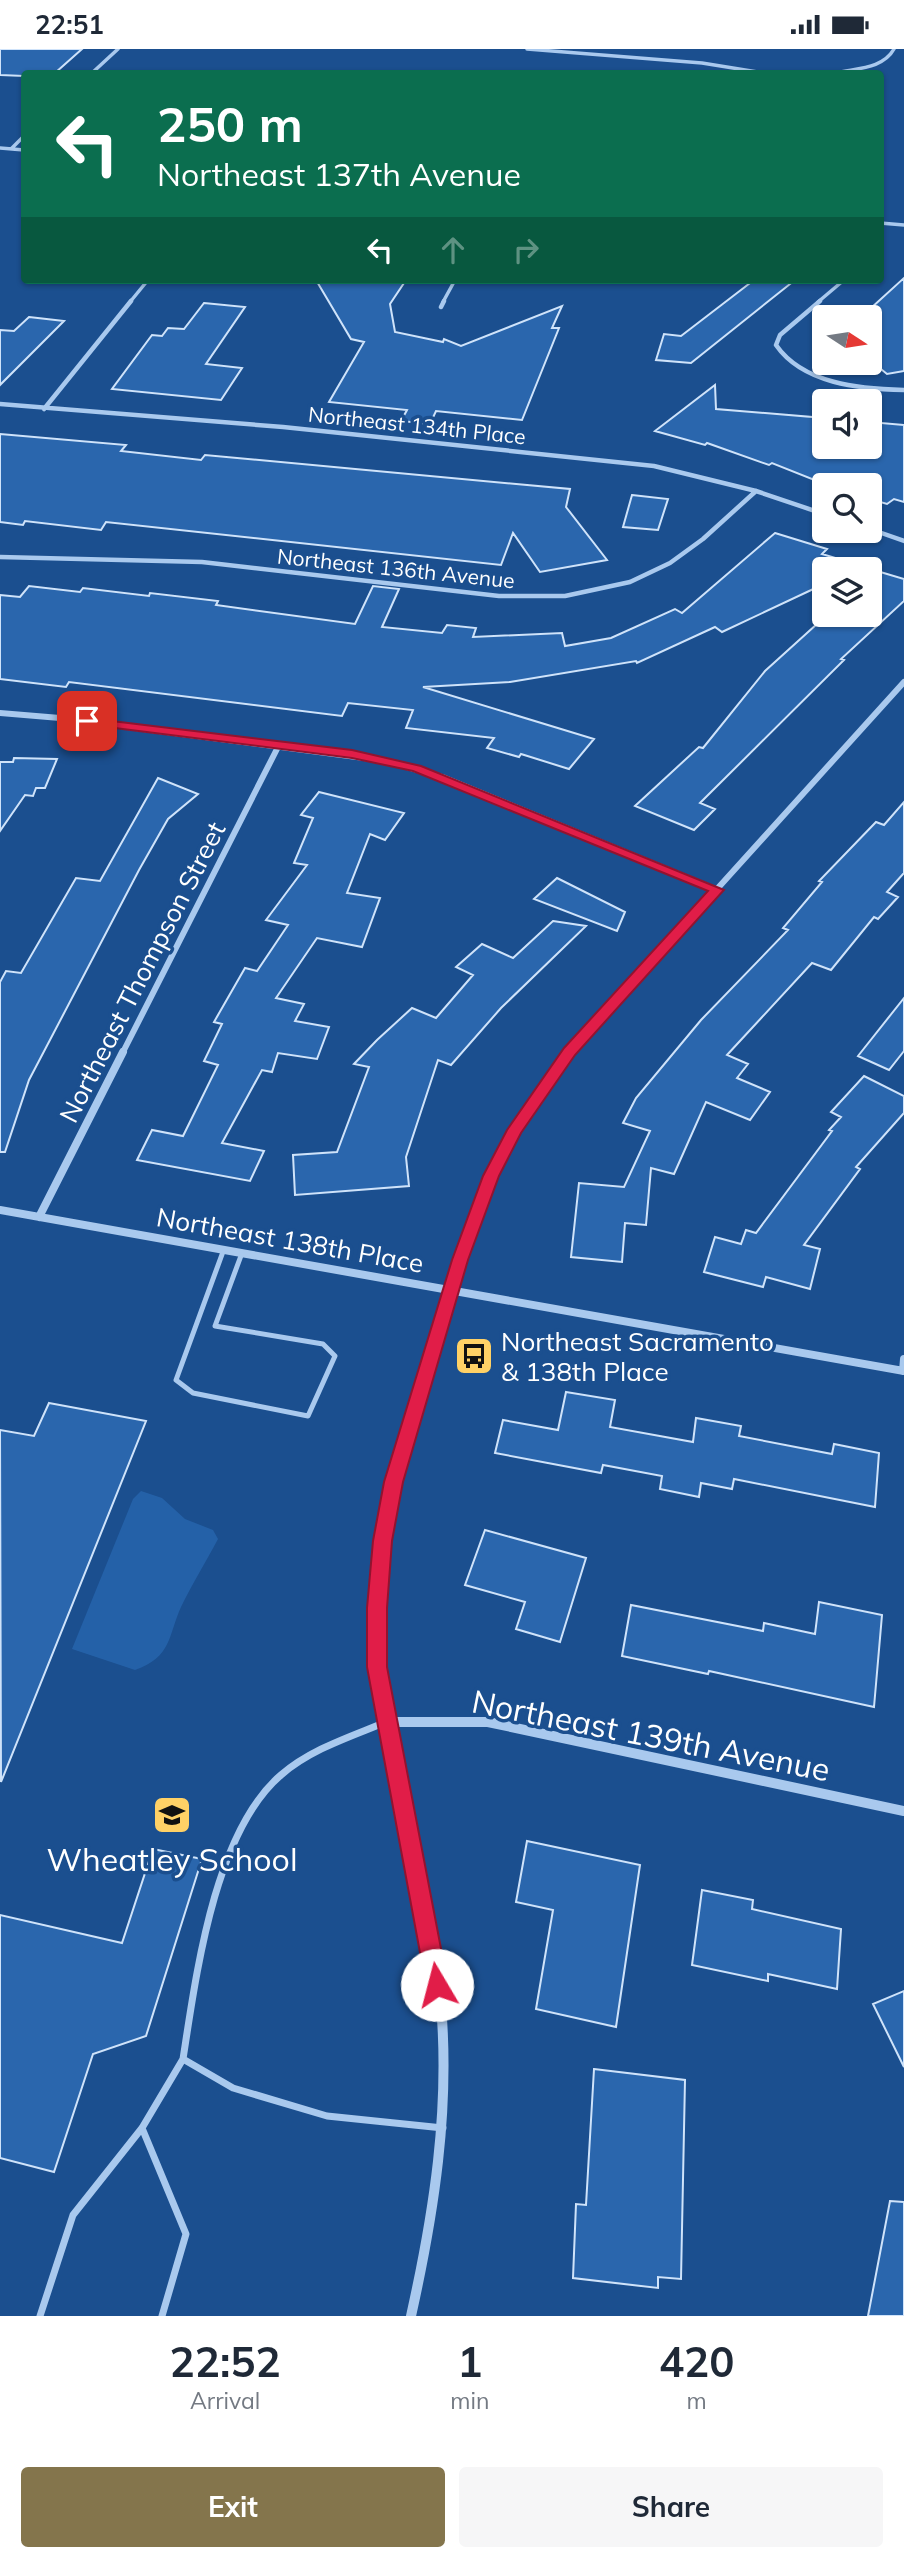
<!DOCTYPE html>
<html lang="en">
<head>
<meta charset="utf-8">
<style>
	:root { --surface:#fff; --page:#f6f6f7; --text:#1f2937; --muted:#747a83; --accent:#84754c }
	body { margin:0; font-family:Mulish,sans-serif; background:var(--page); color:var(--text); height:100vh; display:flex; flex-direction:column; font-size:26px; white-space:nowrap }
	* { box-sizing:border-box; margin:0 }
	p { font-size:23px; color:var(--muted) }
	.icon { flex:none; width:38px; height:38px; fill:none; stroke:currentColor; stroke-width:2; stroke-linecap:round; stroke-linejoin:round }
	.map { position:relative; height:2267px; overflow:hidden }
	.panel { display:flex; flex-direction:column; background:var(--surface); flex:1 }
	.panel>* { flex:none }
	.banner { position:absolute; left:21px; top:21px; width:863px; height:214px; border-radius:7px; box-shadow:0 2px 5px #0004; background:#0b6e4f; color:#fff; overflow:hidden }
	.needle { width:46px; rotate:102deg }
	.buttons { position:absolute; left:812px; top:256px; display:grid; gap:14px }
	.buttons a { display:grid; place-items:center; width:70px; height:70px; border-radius:7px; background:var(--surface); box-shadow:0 2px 5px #0004; font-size:35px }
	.pin { position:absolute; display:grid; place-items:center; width:60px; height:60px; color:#fff; margin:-30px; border-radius:14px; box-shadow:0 4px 10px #0006 }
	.me { position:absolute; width:77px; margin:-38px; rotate:352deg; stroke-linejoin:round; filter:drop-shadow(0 0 5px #0008) }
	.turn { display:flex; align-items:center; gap:24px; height:147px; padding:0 21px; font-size:32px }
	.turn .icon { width:91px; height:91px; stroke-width:2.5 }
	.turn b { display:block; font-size:49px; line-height:60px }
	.lanes { display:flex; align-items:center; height:66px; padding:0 21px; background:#0003; justify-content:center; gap:35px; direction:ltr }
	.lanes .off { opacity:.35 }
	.eta { display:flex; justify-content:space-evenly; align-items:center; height:119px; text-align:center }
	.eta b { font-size:42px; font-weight:700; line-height:49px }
	.action { display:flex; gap:14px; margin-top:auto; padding:14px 21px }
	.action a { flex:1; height:80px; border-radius:7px; background:var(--accent); color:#fff; font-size:28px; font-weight:700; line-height:80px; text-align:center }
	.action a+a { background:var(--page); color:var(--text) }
	.status { display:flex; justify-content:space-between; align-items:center; height:49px; padding:0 35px; background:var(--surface); direction:ltr }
	.status svg { height:19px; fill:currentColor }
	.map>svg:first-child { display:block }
</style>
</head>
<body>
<div class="status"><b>22:51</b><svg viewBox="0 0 49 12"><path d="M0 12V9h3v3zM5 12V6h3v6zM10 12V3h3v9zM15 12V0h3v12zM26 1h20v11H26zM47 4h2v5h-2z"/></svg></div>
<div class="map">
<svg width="904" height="2267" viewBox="0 0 904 2267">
	<rect width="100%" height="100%" fill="#1b4f8f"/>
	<path fill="#2461a8" d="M141,1442L162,1449L185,1470L213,1481L218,1490C206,1513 192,1535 181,1558C168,1587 172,1608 135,1621L72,1600L133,1450Z"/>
	<path fill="#2a66ad" stroke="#cfe3fa" stroke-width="2" d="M0,0H82L55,24H24V27L0,26Z
		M904,229V322L887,325L870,311V260Z
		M316,231H406L390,255L395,283L443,293L444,290L461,297L562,257L552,279H559L522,371L436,362L430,375L401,372L407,361L329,353L364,293L351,290Z
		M754,231H795L691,314L656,311L664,285L681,287Z
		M204,254L245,258L206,315L242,319L221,351L112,340L152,286L162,287L168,279L184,280Z
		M29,268L64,272L0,336V281L14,282Z
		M715,336L716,360L824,369V397H870V373L904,376V453L894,450L887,455L870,450V436H827L772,414L769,416L707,394L705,396L655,382Z
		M0,385L126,396L121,402L201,411L205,406L570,440L566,458L607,511L540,523L513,484L501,516L106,473L101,481L25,472L23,476L0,473Z
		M632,446L668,450L658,481L623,478Z
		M775,484L827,500L822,505L862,517L857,520H824V535L722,583L715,578L637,614L636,612L510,633L423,638L594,690L569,720L521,705L519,708L487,699L494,689L406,679L413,661L348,654L342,667L69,633L66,638L0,630V546L20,548L29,537L80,543L83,539L149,547L150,544L218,552L216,556L355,575L373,537L399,540L382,578L442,584L447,576L476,579L473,588L562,584L565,597L611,589L675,560L682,564Z
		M877,522L904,530V552L841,610L844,611L700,754L715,760L694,781L635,757L699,698L703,699L765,622L828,565H870V528Z
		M14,709L57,710L45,739H36L33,747L25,746L0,782V713H13Z
		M158,729L198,745L168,770L139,821L29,1031L5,1103H0V933L6,922L21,924L76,829L100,832Z
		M319,743L404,764L385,791L370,785L347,844L380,849L362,898L317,889L276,949L304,955L295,972L329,978L317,1010L278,1004L272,1023L262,1021L222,1094L264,1102L250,1132L137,1111L152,1081L183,1087L218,1016L204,1012L222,975L214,973L245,919L257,922L288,876L266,871L307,816L294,814L313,769L301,766Z
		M904,753V824L887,843L898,848L878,870L874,868L831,921L812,914L727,1006L748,1015L737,1029L770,1043L750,1071L706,1053L674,1125L651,1119L646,1176L625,1174L622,1213L571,1208L579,1134L624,1138L650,1082L623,1074L636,1049L701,971L788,881L783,879L822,833L819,832L876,773L884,776Z
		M557,829L625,863L617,882L534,850Z
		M553,872L586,877L501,959L451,1016L438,1011L406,1108L409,1137L295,1146L293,1106L337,1103L369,1018L354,1015L377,991L412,959L436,969L473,926L456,918L482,895L513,909Z
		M904,949V1002L889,1021L858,1007Z
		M864,1027L904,1047V1064L856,1118L860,1120L804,1196L820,1200L810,1240L766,1228L763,1238L704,1223L715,1188L741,1195L746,1181L756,1184L832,1082L829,1081L841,1068L831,1063Z
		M566,1343L615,1351L610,1378L693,1393L696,1369L741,1377L739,1387L832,1405L834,1395L879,1404L875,1458L734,1430L732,1440L701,1434L699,1448L660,1440L662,1427L603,1416L601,1424L495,1404L503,1371L558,1381Z
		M49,1354L146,1372L1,1733L0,1381L34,1387Z
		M485,1481L586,1509L560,1593L516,1580L525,1553L465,1536Z
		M819,1553L882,1566L874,1658L709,1622L708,1625L622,1607L631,1556L763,1582L764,1574L815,1585Z
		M527,1792L640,1816L616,1978L536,1960L553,1861L516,1853Z
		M153,1800L202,1810L146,1987L93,2005L54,2123L0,2109V1866L122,1894Z
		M702,1841L753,1851L752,1860L841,1880L837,1940L768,1925V1932L692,1916Z
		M904,1942V2018L873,1955Z
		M594,2020L685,2031L681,2230L658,2228V2239L573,2229L576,2155L586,2156Z
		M890,2152L904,2153V2267H868Z"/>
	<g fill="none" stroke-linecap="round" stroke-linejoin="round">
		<path stroke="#a9c9ee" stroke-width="5" d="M224,1200L176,1331L193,1344L308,1367L335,1307L323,1295L215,1277L242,1204"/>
		<path stroke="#a9c9ee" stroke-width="7" d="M386,1673C350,1688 311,1700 281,1726C214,1783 196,1927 183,2010L233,2039L327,2067L443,2079
			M142,2079L186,2185L162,2267
			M40,2267L73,2166L142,2079L183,2010"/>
		<path stroke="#a9c9ee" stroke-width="3.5" d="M527,0L702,14L764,24
			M92,24L118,0
			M836,24C856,19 883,20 894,0
			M0,99L24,101
			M11,100L24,87
			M880,174L904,176
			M130,253L148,231
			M443,253L455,231
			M818,253L844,231"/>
		<path stroke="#a9c9ee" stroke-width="4.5" d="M820,252L780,286L776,296C803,335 860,340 904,341
			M441,258L444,252
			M0,355L283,378L654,417L756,442L824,465
			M44,360L131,252
			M870,480L904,492
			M0,508L202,513L499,547H565L630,533L670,514L703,490L756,442"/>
		<path stroke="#a9c9ee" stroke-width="6" d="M0,664L60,669L387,712L445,729L717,841
			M122,1005L279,696
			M568,1005L904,633"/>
		<path stroke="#a9c9ee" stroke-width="8" d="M0,1161L904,1322
			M39,1168L123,1003
			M903,1322L904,1310
			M377,1555C382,1475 404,1398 427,1321C446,1255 463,1187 492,1124C513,1081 540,1041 569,1003"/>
		<path stroke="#a9c9ee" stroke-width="10" d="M377,1553V1616L380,1642C398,1747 431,1850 441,1956C450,2061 434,2164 411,2267
			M386,1673H488L904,1762"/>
	</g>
	<path fill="#e11d48" stroke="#92132f" stroke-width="2" d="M87,669L352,701L421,717L724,841L575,1006L521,1084L499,1127L468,1211L403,1433L392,1492L387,1559V1618L448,1936L445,1944L437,1948L429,1944L426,1936L367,1618V1559L373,1492L384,1433L452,1211L483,1127L507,1081L564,999L708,842L413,722L352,709L83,675L81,672Z"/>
	<defs>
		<symbol id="bus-square" viewBox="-11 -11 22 22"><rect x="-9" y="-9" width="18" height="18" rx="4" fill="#ffd166" stroke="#1b4f8f"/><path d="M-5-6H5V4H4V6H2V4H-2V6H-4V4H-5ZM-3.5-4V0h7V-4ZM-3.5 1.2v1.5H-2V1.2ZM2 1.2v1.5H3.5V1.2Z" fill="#111"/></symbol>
		<symbol id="school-square" viewBox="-11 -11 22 22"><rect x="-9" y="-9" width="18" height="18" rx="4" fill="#ffd166" stroke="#1b4f8f"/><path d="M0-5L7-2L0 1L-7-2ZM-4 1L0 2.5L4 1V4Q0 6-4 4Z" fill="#111"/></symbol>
	</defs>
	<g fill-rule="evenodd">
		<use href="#bus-square" x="452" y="1285" width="44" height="44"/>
		<use href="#school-square" x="150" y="1744" width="44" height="44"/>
	</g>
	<g text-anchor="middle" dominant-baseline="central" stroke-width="7" stroke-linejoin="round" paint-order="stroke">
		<g font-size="21" fill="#fff" stroke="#1b4f8f">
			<text transform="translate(417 376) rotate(6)">Northeast 134th Place</text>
			<text transform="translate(396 519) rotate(6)">Northeast 136th Avenue</text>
		</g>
		<g font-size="26" fill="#fff" stroke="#1b4f8f">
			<text transform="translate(142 923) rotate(-63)">Northeast Thompson Street</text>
			<text transform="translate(290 1191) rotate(10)">Northeast 138th Place</text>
		</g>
		<g font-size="26" fill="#fff" stroke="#1b4f8f" text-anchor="start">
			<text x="501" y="1292">Northeast Sacramento<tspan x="501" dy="30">&amp; 138th Place</tspan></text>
		</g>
		<g font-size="32" fill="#fff" stroke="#1b4f8f">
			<text transform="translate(651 1686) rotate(11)">Northeast 139th Avenue</text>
		</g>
		<g font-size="32" fill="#fff" stroke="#1b4f8f">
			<text x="172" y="1810">Wheatley School</text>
		</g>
	</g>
</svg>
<div class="buttons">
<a><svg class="needle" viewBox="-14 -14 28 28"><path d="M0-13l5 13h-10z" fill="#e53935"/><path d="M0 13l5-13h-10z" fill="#747a83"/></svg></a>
<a><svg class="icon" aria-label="sound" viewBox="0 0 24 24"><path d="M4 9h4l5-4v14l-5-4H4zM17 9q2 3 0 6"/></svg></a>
<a><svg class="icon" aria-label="search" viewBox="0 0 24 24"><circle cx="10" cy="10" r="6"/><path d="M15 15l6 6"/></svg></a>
<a><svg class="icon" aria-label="layers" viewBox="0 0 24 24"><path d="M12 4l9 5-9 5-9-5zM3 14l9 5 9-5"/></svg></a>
</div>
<div class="pin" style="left:87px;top:672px;background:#d93025"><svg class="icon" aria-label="arrive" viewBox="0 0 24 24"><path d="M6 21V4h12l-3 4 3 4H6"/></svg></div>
<svg class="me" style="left:437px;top:1936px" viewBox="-20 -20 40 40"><circle r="19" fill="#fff"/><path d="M0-13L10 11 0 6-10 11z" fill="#e11d48"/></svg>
<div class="banner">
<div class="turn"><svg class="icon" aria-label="left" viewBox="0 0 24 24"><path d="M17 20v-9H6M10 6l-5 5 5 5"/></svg><div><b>250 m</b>Northeast 137th Avenue</div></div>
<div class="lanes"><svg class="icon" aria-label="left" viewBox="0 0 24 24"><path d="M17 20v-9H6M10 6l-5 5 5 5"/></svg><svg class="icon off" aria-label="ahead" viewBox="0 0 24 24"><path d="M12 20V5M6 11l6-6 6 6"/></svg><svg class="icon off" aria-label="right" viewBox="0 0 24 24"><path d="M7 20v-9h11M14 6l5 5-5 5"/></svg></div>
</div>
</div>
<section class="panel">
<div class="eta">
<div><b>22:52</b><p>Arrival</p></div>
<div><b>1</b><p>min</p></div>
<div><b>420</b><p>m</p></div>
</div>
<div class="action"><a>Exit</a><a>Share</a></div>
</section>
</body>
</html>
